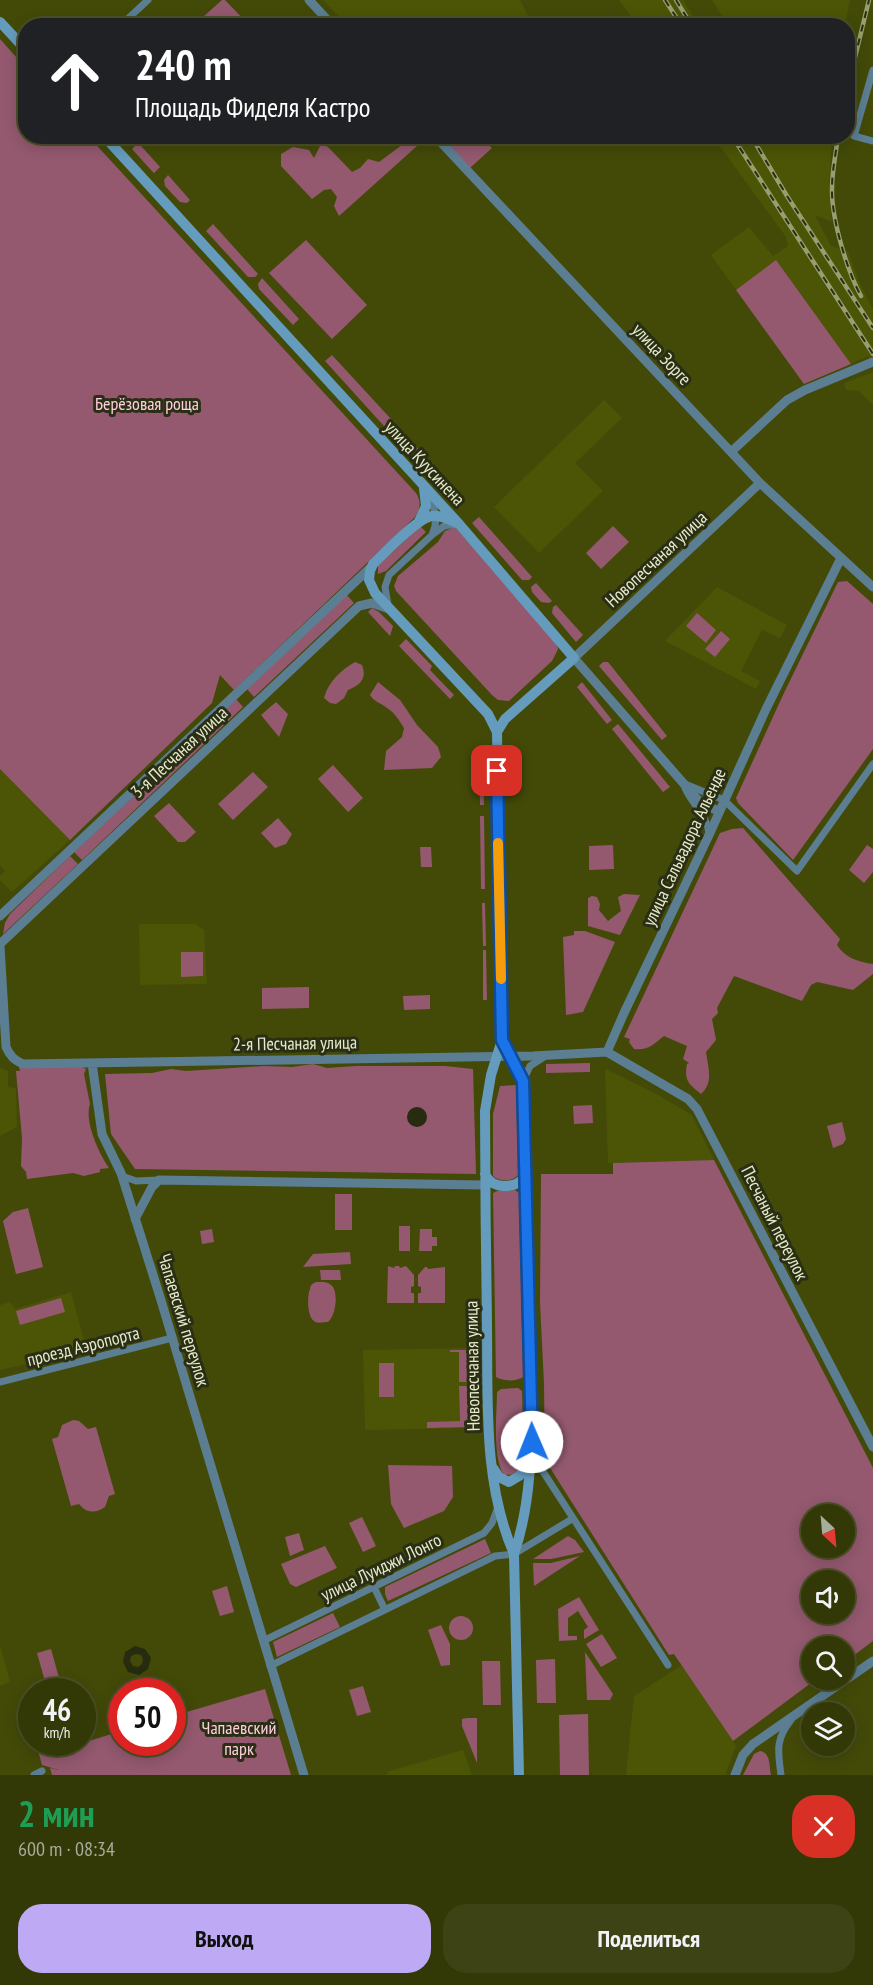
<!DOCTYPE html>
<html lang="ru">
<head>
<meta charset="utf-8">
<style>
	:root { --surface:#323806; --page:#3d4314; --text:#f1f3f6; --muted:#a8ac9b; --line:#4d5228; --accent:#bea9f5 }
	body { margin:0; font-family:"PT Sans Narrow",sans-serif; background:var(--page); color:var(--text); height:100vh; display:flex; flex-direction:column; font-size:22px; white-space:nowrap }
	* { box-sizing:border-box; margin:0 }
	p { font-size:20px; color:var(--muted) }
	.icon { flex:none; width:33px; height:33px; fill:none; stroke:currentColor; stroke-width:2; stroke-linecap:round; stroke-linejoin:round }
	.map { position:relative; height:1775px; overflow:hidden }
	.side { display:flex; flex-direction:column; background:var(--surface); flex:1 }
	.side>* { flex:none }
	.guide { position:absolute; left:18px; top:18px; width:837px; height:126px; border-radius:24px; box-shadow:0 3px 15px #0003,0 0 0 2px var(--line); background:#202124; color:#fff; overflow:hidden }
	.needle { width:39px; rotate:154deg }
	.controls { position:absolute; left:801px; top:1504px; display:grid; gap:12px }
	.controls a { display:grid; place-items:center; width:54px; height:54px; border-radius:50%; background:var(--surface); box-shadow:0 3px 15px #0003,0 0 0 2px var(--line); font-size:30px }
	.speed { position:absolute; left:18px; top:1678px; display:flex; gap:12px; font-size:30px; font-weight:700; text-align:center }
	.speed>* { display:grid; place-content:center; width:78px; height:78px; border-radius:50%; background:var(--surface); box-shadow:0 3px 15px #0003,0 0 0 2px var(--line); line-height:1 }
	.speed small { font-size:15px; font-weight:400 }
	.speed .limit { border:9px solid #d22; background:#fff; color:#111 }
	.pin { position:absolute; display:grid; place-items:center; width:51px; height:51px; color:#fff; margin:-26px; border-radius:12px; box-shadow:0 3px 9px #0006 }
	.me { position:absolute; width:66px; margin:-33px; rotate:359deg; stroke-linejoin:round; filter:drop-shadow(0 0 4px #0008) }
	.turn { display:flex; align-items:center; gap:21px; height:126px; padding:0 18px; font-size:27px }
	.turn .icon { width:78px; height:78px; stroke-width:2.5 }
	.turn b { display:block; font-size:42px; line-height:51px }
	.round { display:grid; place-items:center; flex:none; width:63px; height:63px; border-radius:24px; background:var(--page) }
	.head { display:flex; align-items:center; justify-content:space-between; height:102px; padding:0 18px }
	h1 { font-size:36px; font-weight:700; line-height:45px; color:#1e9e55 }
	.primary-button { display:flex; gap:12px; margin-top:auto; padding:12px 18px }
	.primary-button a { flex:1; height:69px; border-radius:24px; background:var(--accent); color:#111; font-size:24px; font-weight:700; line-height:69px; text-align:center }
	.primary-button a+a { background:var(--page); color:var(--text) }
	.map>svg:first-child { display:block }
</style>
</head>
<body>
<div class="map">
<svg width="873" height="1775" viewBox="0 0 873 1775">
	<rect width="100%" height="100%" fill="#434a08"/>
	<path fill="#4c5406" d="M323,0H520L533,25H347Z
		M619,0H683L699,25H637Z
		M712,0H850L845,25L728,26Z
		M713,137H832L829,192L832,222L815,215L831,246L848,251L859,282L873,309V363L868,356L851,364L776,261L736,290L711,255L749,227L773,256L788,246L786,237Z
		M873,372V405L859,391L846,390L844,383Z
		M604,400L622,418L575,463L603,491L539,553L494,507Z
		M717,587L787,625L780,638L762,630L741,671L760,681L756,689L665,641Z
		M0,769L70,840L12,892L0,880V876L5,871L0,865Z
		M139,924H195L204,930L207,984L140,985Z
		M0,1068L8,1071V1087L16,1088L17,1127L0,1136Z
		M605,1069L653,1092L692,1115L714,1160L608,1163Z
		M71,1292L87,1351L0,1370V1305L10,1302L15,1309Z
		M468,1348L469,1428L365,1430L363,1350Z
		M0,1645L10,1682L0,1686Z
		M682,1665L736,1746L725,1775H626L634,1696Z
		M463,1750L472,1775H386L389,1771Z"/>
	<path fill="#94596f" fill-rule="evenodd" d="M222,0H225L249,25H194Z
		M0,39L25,67L26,136L89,137L416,493C422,502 420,510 414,518L234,690L220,675L212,703L70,840L0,769Z
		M126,137H133L160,167L154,173L151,170L132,149L135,146Z
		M449,137H480L492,148L470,168L445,141Z
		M410,139L417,146L339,216L334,206L337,197L331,189L324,190L312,199L281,166V154L293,147L309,150L314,158L321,144L328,147L352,172L360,168L368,159L379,162Z
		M168,175L190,200L187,203L180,202L165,186L164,180Z
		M213,224L258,274L255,277H248L206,231Z
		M306,240L367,305L332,339L269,273Z
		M776,260L851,364L804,384L736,290Z
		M262,278L299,319L293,325L259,289L258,284Z
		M332,355L461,495L453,502L325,361Z
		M479,517L532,577L529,580H522L472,523Z
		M420,526L426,532L386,571L378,574V566Z
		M613,526L629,542L601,569L586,553Z
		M455,527L556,642L558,649L552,661L509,701L498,700L492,695L396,591L394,586L398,576L438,542L445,531Z
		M847,581L873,604V749L793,860L738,803L736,798L783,695L838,582Z
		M536,583L552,601L549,603L541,602L532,592L531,587Z
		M346,594L354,603L254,697L247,689Z
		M556,605L583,635L576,642L552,613L553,607Z
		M372,608L379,612L393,626L390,636L368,612Z
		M697,613L716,630L706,643L686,626Z
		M721,631L730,639L715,657L705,649Z
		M406,639L432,666L430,670L454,695L450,699L399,646Z
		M355,662L362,665C367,678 361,685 348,690L344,698L336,704L330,703L324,698C328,682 341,670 355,662Z
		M603,662H608L667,736L662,740L599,666Z
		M378,682L400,700L417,725L438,747L441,757L432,768L384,770L386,751L402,737L404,728C399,720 395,713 387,708C381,703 374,702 370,695Z
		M582,682L612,720L607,724L577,687Z
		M236,699L243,707L82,860L74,852Z
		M276,702L288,714L279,737L261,715Z
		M618,724L670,787L663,792L612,729Z
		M479,755H483L484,805H480Z
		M333,765L363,798L348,812L318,779Z
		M253,772L268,787L233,820L218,804Z
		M169,803L196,832L185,842H178L154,816Z
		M480,816H484L485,889H481Z
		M278,818L292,834L286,844L275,848L261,833Z
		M743,828L840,939L837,945C845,958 859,962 873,964V974L853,990L817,982L811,985L802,1001L734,976L717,1008L718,1013L712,1019L716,1040L706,1052C708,1068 714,1082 701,1094C688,1084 684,1080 687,1064L689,1063L683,1059L687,1046L664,1036C654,1044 648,1051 634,1049L629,1042L630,1039L624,1037L720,833L732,829Z
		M613,845L614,869L589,870V846Z
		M867,845L873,849V872L864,883L849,870Z
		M420,847H431L432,867H421Z
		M70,856L78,864L3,934L5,923L10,914Z
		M624,894L640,895L620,935L588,926V898L592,896L597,897L600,904L599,910L608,921L621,911L618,897Z
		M482,903H485L486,946H483Z
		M574,931H585L615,942L583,1012L566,1015L563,937L574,935Z
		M483,950H486L487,1000H483Z
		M181,952H203V976L181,977Z
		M309,987V1008L262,1009V988Z
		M430,995V1009L404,1010L403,996Z
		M590,1063V1072L546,1073V1064Z
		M313,1064L327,1068L356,1066H445L473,1069L476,1174L135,1169L111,1134L105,1074L152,1073L171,1069L186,1071L264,1066L292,1067Z
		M79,1066L86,1069L84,1074L90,1104C84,1122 99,1153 109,1168L100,1169V1172L84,1176L73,1173L27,1179L26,1172L21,1166L22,1138L16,1071H20L19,1067Z
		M516,1085L518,1175C513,1182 499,1182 493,1176V1114L500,1086Z
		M592,1105L593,1123L574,1124L573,1106Z
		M842,1122L846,1139L843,1144L833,1148L827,1126Z
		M714,1160L873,1468V1641L845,1662L844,1647H812V1680H815L733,1741L674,1654L669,1655L545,1460L544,1384L540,1302L541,1174H613V1163ZM812,1515H844V1548H812ZM812,1581H844V1614H812Z
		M515,1190L519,1193L523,1377C516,1382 503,1381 496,1377L493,1193L497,1191Z
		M335,1194H352V1230H335Z
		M28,1208L43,1267L16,1274L3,1221L13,1212Z
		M399,1226H410V1251H399Z
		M212,1229L214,1242L202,1244L200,1231Z
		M420,1229H432V1237H437V1246H432V1251H419Z
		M350,1252L351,1264L303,1267L313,1254Z
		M388,1266L394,1268L395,1266H399L400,1268L406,1266L414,1275V1286L411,1287V1293H414V1303H387Z
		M425,1267H427L428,1269L445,1267V1303H418V1293H421V1287L418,1286V1275Z
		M340,1270L341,1280H321L320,1270Z
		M316,1282C321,1282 327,1281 331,1285C339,1291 336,1316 328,1322C323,1322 317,1324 314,1321C307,1317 307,1295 310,1289C311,1284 312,1284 316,1282Z
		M61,1298L65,1312L20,1325L16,1311Z
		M450,1350H467V1382H459V1352H450Z
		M379,1363H394V1397H379Z
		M459,1386H467L468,1427L427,1428V1422L460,1421Z
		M518,1388L522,1391L524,1459C522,1468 515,1476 504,1475C492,1458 497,1412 497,1392L501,1389Z
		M73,1420L79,1421L88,1429L96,1427L115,1494L109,1496L105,1507C95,1514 86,1513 79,1504L71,1506L52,1439L58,1437L62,1425Z
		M388,1465L452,1466L453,1497L444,1511L404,1528L391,1504Z
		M362,1517L376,1546L363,1552L349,1523Z
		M299,1533L304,1550L290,1556L285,1537Z
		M568,1536L575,1540L584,1552L551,1559H533Z
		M485,1539L491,1553L388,1601L385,1594V1587Z
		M325,1546L337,1568L296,1587L290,1584L281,1564Z
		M580,1556L534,1586L533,1563H551Z
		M227,1586L234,1612L220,1616L212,1591Z
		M579,1597L599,1630L584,1639V1630L588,1627L578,1611L568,1618V1636H577V1640L559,1641L558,1609Z
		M333,1613L340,1627L277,1657L273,1642Z
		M449 1628a12 12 0 1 1 24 0a12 12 0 1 1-24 0Z
		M441,1625L450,1644V1665L441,1666L428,1630Z
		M602,1634L617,1658L601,1667L586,1644Z
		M51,1649L63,1692H48L37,1653Z
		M585,1652L613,1694L610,1700H587Z
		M555,1659L556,1703H537L536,1660Z
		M482,1661H500L501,1705H483Z
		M363,1686L371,1712L357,1716L349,1690Z
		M265,1689L291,1775H52L50,1768L59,1770L42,1765L39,1754L50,1743H68L70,1747L121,1731L122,1743H172L173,1716Z
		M588,1714L589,1775H560L559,1715Z
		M467,1718H477V1763L462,1726V1719Z
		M760,1751C771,1753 769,1766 771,1775H743L754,1754Z"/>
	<path fill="#272b0f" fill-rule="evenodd" d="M407 1117a10 10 0 1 1 20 0a10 10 0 1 1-20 0Z
		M135,1646L145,1649L151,1658L148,1669L139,1675L128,1672L123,1662L125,1652ZM136,1654L141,1655L143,1659L142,1664L138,1667L133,1666L130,1661L131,1656Z"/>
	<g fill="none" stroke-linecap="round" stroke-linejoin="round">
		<path stroke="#5b7e93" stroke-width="7" d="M120,26L148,0
			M873,70L854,136L873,141
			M428,494C435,508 439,520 432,535
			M388,605L385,587L389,575L432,535L444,526L457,524
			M685,784L724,800L797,871L873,764
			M685,788C692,804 707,815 709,833
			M523,1081L530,1066L544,1057
			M122,1176L136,1181L159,1180
			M0,1382L172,1338
			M531,1453L668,1665
			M374,1587L385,1610
			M263,1641L484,1533L492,1523L498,1507
			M270,1666L495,1556L514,1554L572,1519
			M34,1775L42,1771
			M781,1775C778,1751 775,1740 791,1720"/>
		<path stroke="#5b7e93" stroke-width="9" d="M309,0L333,26
			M435,136L760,483L873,587
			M731,452L787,400L805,390L873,362
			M719,811L704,805L698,800L574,658L760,483
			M0,916L372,566
			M0,944L359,606L372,603L389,609
			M0,946L6,1047C10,1056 14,1060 23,1064L533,1056L607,1052
			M607,1052L624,1013L709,835L766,709L841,558
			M607,1052L688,1099L697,1109L873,1447
			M92,1063L102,1134L121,1173L160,1297L304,1775
			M135,1219L152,1187L159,1180L485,1185
			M735,1775L743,1755L753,1744L873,1661"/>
		<path stroke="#659cbe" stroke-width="10" d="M0,22L26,50
			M104,136L459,524L574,658L505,719L497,732
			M419,521L426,506L424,488
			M459,524C450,520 442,515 432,516C417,518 385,553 373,564L370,571L369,580L375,593L488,714L497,732L502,1040L491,1075L485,1111C485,1182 486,1254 487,1325C488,1402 483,1483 514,1554
			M502,1040L523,1081L531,1397C532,1449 531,1504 514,1554L519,1775
			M485,1174C492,1190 515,1189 525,1177
			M493,1468L499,1477L509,1482L519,1476L530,1464"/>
		<defs>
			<path id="rail" d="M665,0L682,26
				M676,0L692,26
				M848,86L869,0
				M732,136L873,354
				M751,136L787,196L873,328
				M838,136C836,153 832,171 832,188C831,217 847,271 861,296"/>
		</defs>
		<use href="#rail" stroke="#989f6e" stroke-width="4.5"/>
		<use href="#rail" stroke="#2a2e14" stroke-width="2" stroke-dasharray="7" stroke-linecap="butt"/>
	</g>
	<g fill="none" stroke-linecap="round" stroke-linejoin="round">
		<defs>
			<path id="route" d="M497,771L502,1040L523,1081L532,1442"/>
		</defs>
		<use href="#route" stroke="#114b97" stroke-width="15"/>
		<use href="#route" stroke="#1a73e8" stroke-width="10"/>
		<path stroke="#f59e0b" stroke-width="10" d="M498,843L501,979"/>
	</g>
	<g text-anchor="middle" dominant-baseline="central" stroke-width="6" stroke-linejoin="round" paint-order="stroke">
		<g font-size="18" fill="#e5ebcb" stroke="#2a2e14">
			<text transform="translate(662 354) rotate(47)">улица Зорге</text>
			<text transform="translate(425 463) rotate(47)">улица Куусинена</text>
			<text transform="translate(656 559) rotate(-43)">Новопесчаная улица</text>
			<text transform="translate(179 752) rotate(-43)">3-я Песчаная улица</text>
			<text transform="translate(684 847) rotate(-65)">улица Сальвадора Альенде</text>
			<text transform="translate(295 1043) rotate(-1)">2-я Песчаная улица</text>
			<text transform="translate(775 1223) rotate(63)">Песчаный переулок</text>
			<text transform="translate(184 1320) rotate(73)">Чапаевский переулок</text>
			<text transform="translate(83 1346) rotate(-14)">проезд Аэропорта</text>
			<text transform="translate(472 1366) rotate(-91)">Новопесчаная улица</text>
			<text transform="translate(381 1567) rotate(-26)">улица Луиджи Лонго</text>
		</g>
		<g font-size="18" fill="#ffcfdf" stroke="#2a2e14">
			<text x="147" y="403">Берёзовая роща</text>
			<text x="239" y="1727">Чапаевский<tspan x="239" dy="21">парк</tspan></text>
		</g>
	</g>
</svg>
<div class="controls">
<a><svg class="needle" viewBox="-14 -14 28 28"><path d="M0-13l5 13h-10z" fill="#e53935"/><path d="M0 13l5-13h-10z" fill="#a8ac9b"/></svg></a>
<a><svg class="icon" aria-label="sound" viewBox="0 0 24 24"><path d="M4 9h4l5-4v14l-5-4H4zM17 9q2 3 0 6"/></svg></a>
<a><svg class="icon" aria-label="search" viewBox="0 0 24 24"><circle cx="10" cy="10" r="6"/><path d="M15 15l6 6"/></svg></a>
<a><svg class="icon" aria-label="layers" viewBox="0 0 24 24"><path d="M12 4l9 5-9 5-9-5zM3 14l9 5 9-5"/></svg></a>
</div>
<div class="speed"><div>46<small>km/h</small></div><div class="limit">50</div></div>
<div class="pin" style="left:497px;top:771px;background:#d93025"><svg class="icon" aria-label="arrive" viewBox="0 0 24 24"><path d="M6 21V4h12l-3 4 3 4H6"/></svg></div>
<svg class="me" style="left:532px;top:1442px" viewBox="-20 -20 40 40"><circle r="19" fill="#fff"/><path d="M0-13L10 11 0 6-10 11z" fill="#1a73e8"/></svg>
<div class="guide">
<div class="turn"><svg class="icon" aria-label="ahead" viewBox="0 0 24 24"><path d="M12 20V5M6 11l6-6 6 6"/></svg><div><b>240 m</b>Площадь Фиделя Кастро</div></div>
</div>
</div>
<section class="side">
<div class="head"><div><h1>2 мин</h1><p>600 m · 08:34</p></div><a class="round" style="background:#d93025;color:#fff"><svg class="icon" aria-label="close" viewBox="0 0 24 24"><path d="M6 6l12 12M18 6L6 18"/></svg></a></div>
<div class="primary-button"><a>Выход</a><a>Поделиться</a></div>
</section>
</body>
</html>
